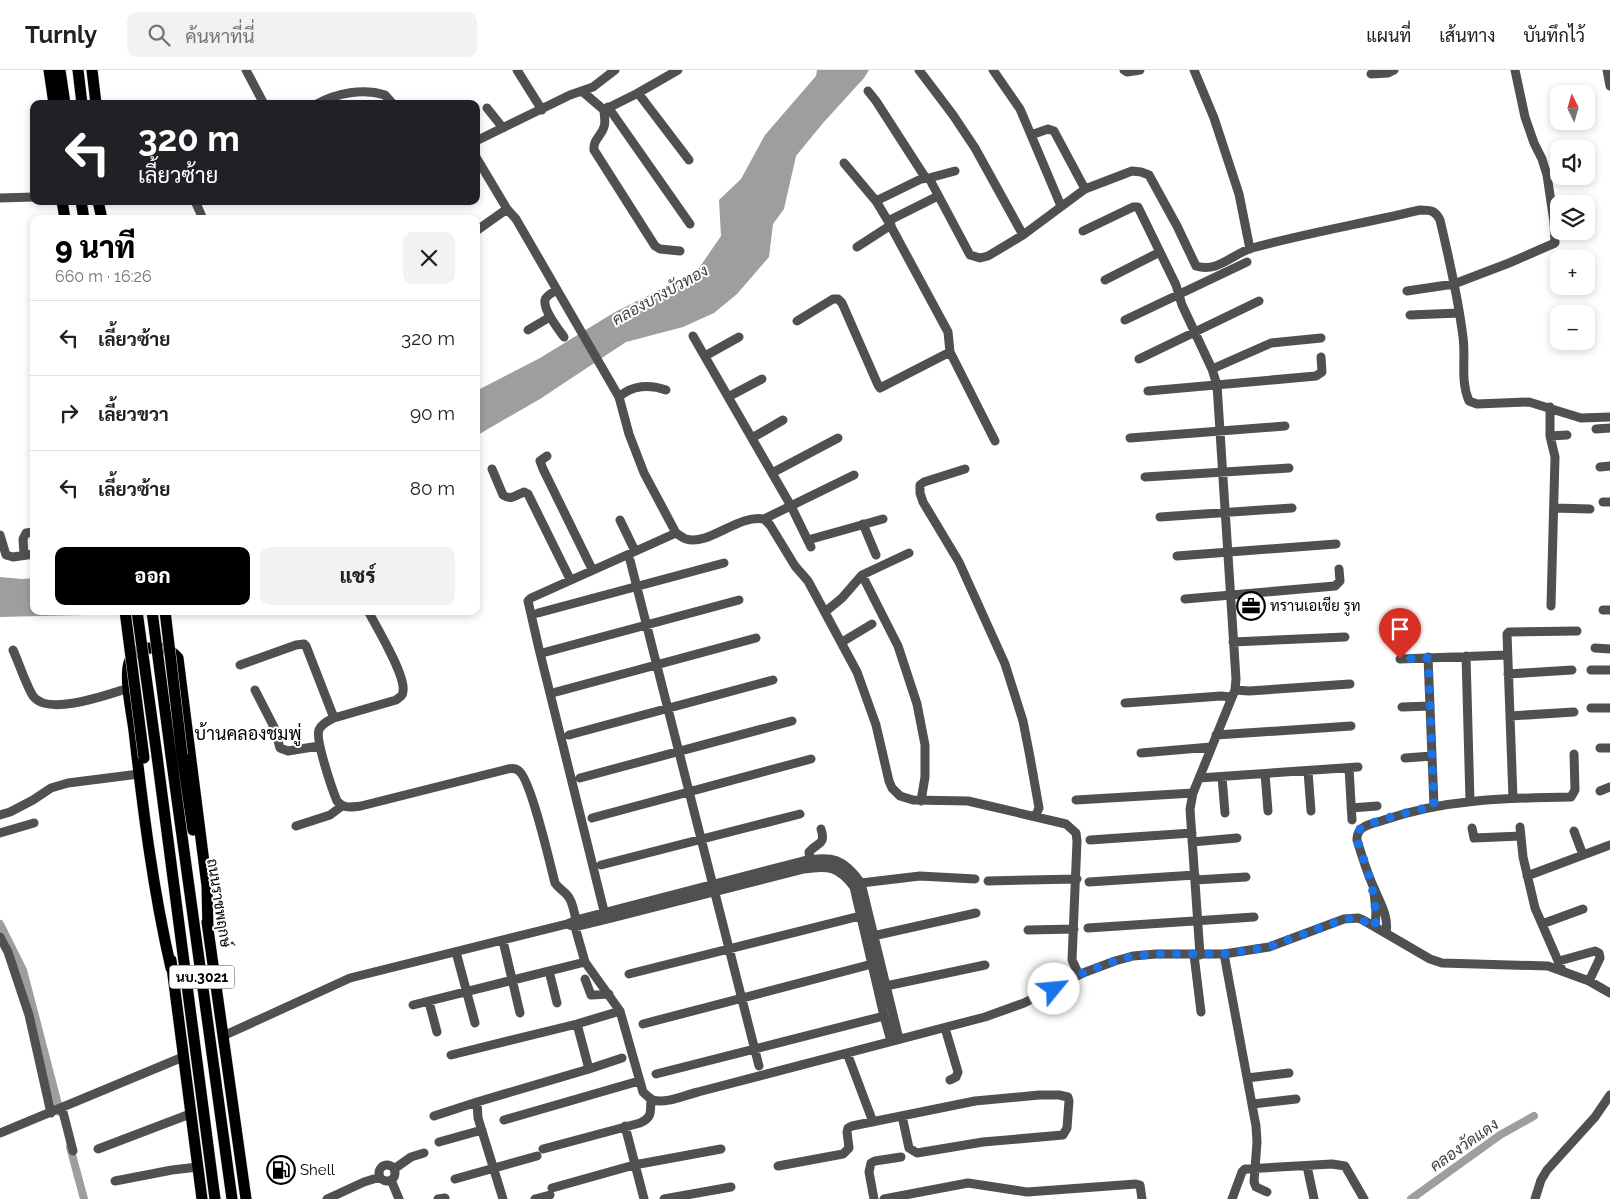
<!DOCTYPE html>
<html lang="th">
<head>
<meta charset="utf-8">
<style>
	:root { --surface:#fff; --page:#f2f2f2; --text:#202124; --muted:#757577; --line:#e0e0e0; --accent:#000 }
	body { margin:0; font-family:Raleway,Sarabun,sans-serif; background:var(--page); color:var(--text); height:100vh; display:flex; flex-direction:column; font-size:19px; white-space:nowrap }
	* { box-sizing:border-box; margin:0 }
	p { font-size:16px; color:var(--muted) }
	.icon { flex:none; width:28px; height:28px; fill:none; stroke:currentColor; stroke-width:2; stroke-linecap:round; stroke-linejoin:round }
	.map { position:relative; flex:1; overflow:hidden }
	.side { position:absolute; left:30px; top:145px; width:450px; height:400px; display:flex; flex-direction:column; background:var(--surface); border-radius:10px; box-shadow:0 2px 8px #0003 }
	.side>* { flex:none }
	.hud { position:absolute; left:30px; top:30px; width:450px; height:105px; border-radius:10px; box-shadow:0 2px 8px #0003; background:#202124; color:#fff; overflow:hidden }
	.needle { width:32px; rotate:355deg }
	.fabs { position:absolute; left:1550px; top:15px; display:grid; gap:10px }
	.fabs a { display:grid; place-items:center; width:45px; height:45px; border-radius:10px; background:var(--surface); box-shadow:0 2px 8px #0003; font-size:25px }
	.pin { position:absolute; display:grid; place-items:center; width:42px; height:42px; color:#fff; margin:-51px -21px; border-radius:50% 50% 50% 0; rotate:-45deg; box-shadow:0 0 5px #0007 }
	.pin .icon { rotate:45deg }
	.me { position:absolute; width:55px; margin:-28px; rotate:62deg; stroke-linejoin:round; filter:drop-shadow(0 0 4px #0008) }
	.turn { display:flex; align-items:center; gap:18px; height:105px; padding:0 25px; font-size:22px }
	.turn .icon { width:65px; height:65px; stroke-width:2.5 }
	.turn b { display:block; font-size:35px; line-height:42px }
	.round { display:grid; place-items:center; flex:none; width:52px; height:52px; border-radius:10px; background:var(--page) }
	.head { display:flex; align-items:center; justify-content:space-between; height:85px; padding:0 25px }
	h1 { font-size:30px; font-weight:800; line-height:38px; color:var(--accent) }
	.cta { display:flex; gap:10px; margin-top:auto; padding:10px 25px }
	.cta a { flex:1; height:58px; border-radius:10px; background:var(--accent); color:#fff; font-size:20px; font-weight:800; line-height:58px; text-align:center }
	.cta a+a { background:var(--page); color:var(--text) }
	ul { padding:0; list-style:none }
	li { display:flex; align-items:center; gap:15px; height:75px; padding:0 25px; border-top:1px solid var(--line) }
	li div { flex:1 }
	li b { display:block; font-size:19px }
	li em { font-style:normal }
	header { display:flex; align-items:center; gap:30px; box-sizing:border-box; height:70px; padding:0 25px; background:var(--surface); border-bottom:1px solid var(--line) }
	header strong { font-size:24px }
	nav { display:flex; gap:28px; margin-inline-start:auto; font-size:18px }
	.search { width:350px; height:45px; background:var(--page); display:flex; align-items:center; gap:12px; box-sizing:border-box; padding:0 18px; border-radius:10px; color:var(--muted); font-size:19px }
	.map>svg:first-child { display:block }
</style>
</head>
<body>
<header>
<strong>Turnly</strong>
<div class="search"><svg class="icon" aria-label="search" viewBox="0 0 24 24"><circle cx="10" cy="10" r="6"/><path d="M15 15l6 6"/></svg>ค้นหาที่นี่</div>
<nav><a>แผนที่</a><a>เส้นทาง</a><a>บันทึกไว้</a></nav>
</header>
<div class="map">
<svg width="1610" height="1129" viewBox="0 0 1610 1129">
	<rect width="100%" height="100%" fill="#fff"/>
	<path fill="#9e9e9e" d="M817,0H869L864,8L823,53L796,86L784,139L773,154L769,187L737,224L714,243L683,257L626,272L540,329L476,366V321L540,288L615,242L697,201L721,166L719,130L741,109L765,65L816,6Z
		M0,507L22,509L34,508V541H151L124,544L0,547Z"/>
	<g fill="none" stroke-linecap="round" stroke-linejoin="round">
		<path stroke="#9e9e9e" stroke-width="8" d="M0,854L23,900L60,1042
			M70,1077L84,1129
			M1411,1129L1500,1065L1534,1046"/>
		<defs>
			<path id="major" d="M49,0L54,34
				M60,0L65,34
				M78,0L82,34
				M92,0L96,34
				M62,131L65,149
				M81,131L84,149
				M98,131L102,149
				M182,685L193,760
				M157,686L215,1129
				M171,686L232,1129
				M207,852L246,1129
				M171,890L202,1129
				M171,898C153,820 143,740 134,661C132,644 124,609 129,593C132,582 141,578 152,578C164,578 171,579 178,588L207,816L208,860"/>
		</defs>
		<use href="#major" stroke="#dbdbdb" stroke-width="12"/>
		<path stroke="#505050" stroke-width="9" d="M246,0L264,34
			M517,0L542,40
			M919,0L953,45L975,78L1023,165
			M993,0L1020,39L1061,136
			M1124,0L1127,2L1140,0
			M1194,0L1214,48L1239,124L1250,179
			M1607,0L1610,16
			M1371,4L1388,3L1394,0
			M868,21L876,31L925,107
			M583,22L604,40C604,46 606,52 604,57C601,67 593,69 594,80L655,176L660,179L680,181
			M638,23L678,0
			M317,34C337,23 363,18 385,25L393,34
			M608,37L690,154
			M487,38L503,58
			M604,40L638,23L689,90
			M1031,65L1048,59L1054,61L1085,119
			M476,71L570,25L593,17L615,0
			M476,87L507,139L516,149L619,327L629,364L644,403L676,463C679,465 683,468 686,469C709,476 738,444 764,449L770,455L795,496L808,511L857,602L876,655L889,711L892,718L900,726L913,730L968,731L1066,754L1076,763L1077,771L1072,890L1079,905
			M844,93L876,131L921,109L929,108L970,185L980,188L988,186L1023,165L1085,119L1132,101L1141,102L1149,105L1177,156L1196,196C1218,203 1232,184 1252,178C1307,163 1365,153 1420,140C1430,140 1435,140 1440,150C1449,188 1458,227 1463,267C1466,289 1460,310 1469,331L1477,334L1529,332L1581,348L1610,347
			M929,108L955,101
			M938,126L888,151L948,262L950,282L995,371
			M0,128L34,127
			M195,131L203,149
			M876,131L888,151
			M476,161L507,139
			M1083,161L1133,137H1138L1176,215L1182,235L1212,299L1217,315L1236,609L1235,620L1193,723L1190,739L1200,885
			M857,177L891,155
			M1105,210L1160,182
			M557,220C553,222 546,226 545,230C543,240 559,260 564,267
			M1407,221L1454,214L1509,193L1555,173L1554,152L1547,105L1542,89L1534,73L1525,47L1515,0
			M1410,245L1459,243
			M1125,250L1247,192
			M797,251L833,229H838L842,233L878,315L880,318L950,282
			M528,260L550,247
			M693,266L791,436L811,477
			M705,286L739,267
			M1139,289L1259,231
			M1212,299L1271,273L1321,268
			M1148,321L1316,306L1322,302L1321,287
			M619,327C632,315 650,314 666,320
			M728,327L762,309
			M1550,337V366L1555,387L1551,536
			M1596,359L1610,358
			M1550,366L1567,365
			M752,368L783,350
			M1130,368L1285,356
			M547,386L540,391L543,399L592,499
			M1600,397L1610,396
			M492,399L503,425C511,431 516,425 524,422L528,424L570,509
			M965,399L924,412L920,415V423L923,432L959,492L1005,594L1023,651L1030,687L1039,738L1035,747
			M772,403L838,368
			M1145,407L1289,398
			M1603,432H1610
			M1555,438L1590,439
			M1160,447L1292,438
			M764,449L854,405
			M620,450L635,481
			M863,454L876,485
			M0,465L6,485L13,487L34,484
			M808,470L883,449
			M24,485L23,469L26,463L34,462
			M1177,486L1336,474
			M630,490L759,996
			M862,505L898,576L917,634L925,675V707L921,731
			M1185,529L1335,516L1340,511L1339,499
			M1603,540H1610
			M368,541C376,556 406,606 403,621C403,626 400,627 396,630L334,648C328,651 322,653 319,660C315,669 332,719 337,731C344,739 350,737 361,736L508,699C512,698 516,698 519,701C531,710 550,794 555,813C559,819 563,820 567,825C573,831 574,842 576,850L567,854
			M825,542L842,528L862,505L909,483
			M538,543L724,493
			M842,572L872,554
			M1233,572L1345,567
			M1595,578L1610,579
			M13,580C19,593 26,615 33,626C48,647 109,624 129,618
			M546,582L739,530
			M1466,586L1470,731
			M1428,587L1434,736
			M1400,589L1507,585
			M240,595L296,575L304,574L306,576L334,648
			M1591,600H1610
			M1508,604L1572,600
			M255,620L274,657L280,678L288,681L319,676
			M1235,620L1249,621L1350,614
			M556,622L756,568
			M1125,633L1221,626L1232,627
			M1402,637L1430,636
			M1591,638H1610
			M1510,646L1574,642
			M569,665L773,610
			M1216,665L1351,656
			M1600,678H1610
			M1141,683L1211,677
			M1405,688L1432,686
			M1349,698L1352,750
			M1308,701L1311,741
			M1265,704L1268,741
			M1222,707L1225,743
			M580,708L792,651
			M1199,708L1358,697
			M1600,721L1610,717
			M1513,728L1507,564L1509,562L1577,561
			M1076,730L1193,723
			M1351,738L1377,736
			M0,745L10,742L33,730L51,718L68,713L139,704
			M592,748L811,689
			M296,756L330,745L342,736
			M1520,757L1523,787L1535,838L1562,900
			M1472,758L1474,768L1521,766
			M1574,761L1583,785
			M0,763L34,753
			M1090,770L1192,763
			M1192,772L1237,768
			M810,789L809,782C818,772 826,775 821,759
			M601,795L800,744
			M1527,806L1610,775
			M1195,810L1246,807
			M988,811L1077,809
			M1089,812L1195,805
			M856,816L861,813L920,806L975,809
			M1374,822L1376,842L1375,857
			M606,849L539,579L528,531L531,528L676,463
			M1542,854L1583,839
			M579,855L576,850L803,791C832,785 844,789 861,813L899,969
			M575,857L585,892L620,941L643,1022C646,1025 649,1028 653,1030C666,1034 685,1025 698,1022L985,947L1024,933L1083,903L1115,891L1133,886L1156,884H1224L1269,877L1344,849L1358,848L1363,850L1430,889L1442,893L1548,896L1589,911L1610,923
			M1088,858L1254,847
			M1028,860L1074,859
			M1386,863C1389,846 1380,833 1374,818C1367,803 1362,786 1357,770C1356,755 1373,754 1384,750C1445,729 1507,728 1571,727L1575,720L1574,684
			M873,866L976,843
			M0,867L8,882L29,945L51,1043
			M503,871L520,943
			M456,882L475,953
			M1224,884L1256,1056L1257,1072L1254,1112L1256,1117L1267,1122
			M1194,885L1201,942
			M1559,891L1595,881L1599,883L1600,888L1589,911
			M549,901L557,933
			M629,904L860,846
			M585,909L591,925L609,924
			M886,916L985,895
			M429,932L437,962
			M413,935L585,892
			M643,954L872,894
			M945,958L958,1002L956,1007L950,1010
			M223,966L350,908L567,854L575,857L612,848L804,799C829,795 839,797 854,817L884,946L891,971
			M847,983L873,1052
			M451,985L577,954L620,941
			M589,999L622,988
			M656,1004L884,946
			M1247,1008L1289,1003
			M477,1032L478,1048L503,1129
			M1253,1034L1296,1029
			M62,1038L73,1081
			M434,1046L477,1032L589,999L577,954
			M504,1050L639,1011
			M625,1056L644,1129
			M0,1063L183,987
			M439,1072L482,1060
			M98,1079L190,1044
			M543,1079L640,1053C653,1047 650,1042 651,1029
			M379 1103a8 8 0 1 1 16 0a8 8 0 1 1-16 0Z
			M778,1096L843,1084L849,1078L847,1062L848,1058L852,1056L975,1031L1039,1025H1059L1068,1027L1069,1031L1067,1058L1063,1065L983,1072L917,1083L909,1078L902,1046
			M1307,1096L1314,1129
			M394,1099L411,1087L424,1083
			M455,1109L537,1086
			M391,1110L399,1129
			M115,1111L172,1100L198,1097
			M552,1118L634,1095L721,1079
			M327,1129L364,1112L380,1107
			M438,1129L445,1128
			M535,1129L550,1125
			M664,1129L731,1117
			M874,1129L869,1102L871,1093L875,1091L901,1087
			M884,1129L968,1113L1027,1122L1136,1114L1140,1115L1142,1129
			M1232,1129L1242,1102L1245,1099L1332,1094L1345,1096L1364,1129
			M1535,1129L1541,1110L1547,1100L1595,1047L1610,1025"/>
		<use href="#major" stroke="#000" stroke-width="11"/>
		<defs>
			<path id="major-bridge" d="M125,541L144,688
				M137,541L157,686
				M152,541L171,686
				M165,541L182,685"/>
		</defs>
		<use href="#major-bridge" stroke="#dbdbdb" stroke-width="12" stroke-linecap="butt"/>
		<use href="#major-bridge" stroke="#000" stroke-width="11"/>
	</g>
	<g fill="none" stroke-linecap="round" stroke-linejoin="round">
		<path stroke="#1a73e8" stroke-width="9" stroke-dasharray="0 16.2" d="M1054,919L1083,903L1115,891L1133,886L1156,884H1224L1269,877L1344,849L1358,848L1375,857C1378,826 1367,799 1357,770C1356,766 1357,762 1360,759C1367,752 1421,739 1434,736L1428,588L1400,589"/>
	</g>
	<defs>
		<symbol id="office-ring" viewBox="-11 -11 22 22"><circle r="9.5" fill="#fff" stroke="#000" stroke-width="1.5"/><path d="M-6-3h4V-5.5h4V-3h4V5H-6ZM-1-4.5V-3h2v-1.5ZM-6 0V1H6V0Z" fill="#000"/></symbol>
		<symbol id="fuel-ring" viewBox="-11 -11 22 22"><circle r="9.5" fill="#fff" stroke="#000" stroke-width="1.5"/><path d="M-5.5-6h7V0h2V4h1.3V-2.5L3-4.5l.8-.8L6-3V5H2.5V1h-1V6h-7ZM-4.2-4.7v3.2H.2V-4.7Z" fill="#000"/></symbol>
	</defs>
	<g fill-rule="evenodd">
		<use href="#office-ring" x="1235" y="520" width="32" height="32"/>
		<use href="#fuel-ring" x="265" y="1084" width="32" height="32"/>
	</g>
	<g text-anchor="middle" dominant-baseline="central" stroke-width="4" stroke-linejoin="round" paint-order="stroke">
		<rect fill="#fff" stroke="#4c4c4c" stroke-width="1" x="169.5" y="895.5" width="65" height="23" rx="4"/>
		<g font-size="14" font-weight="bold" fill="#000">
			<text x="202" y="907">นบ.3021</text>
		</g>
		<g font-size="15" fill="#000" stroke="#fff" text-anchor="start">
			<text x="1270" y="536">ทรานเอเชีย รูท</text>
			<text x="300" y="1100">Shell</text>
		</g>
		<g font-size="15" fill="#000" stroke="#fff">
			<text transform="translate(219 833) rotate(81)">ถนนราชพฤกษ์</text>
		</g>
		<g font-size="16" font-style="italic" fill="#3f3f3f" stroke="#fff">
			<text transform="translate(660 225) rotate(-29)">คลองบางบัวทอง</text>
			<text transform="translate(1464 1075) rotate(-35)">คลองวัดแดง</text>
		</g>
		<g font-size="18" fill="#000" stroke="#fff">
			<text x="248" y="663">บ้านคลองชมพู่</text>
		</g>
	</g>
</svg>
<div class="fabs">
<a><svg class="needle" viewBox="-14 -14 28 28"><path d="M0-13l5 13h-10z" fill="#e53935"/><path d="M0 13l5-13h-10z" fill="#757577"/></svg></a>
<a><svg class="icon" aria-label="sound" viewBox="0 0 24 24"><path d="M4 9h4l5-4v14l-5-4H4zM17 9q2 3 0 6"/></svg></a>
<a><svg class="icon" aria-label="layers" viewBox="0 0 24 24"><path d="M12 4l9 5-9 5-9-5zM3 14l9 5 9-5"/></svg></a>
<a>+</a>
<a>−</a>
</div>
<div class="pin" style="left:1400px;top:589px;background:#d93025"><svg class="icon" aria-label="arrive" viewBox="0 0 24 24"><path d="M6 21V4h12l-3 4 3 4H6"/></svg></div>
<svg class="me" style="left:1054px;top:919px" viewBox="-20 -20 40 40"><circle r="19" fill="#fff"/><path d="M0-13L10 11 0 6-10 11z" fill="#1a73e8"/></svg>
<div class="hud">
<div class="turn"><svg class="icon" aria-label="left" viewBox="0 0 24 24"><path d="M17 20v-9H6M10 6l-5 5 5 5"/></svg><div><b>320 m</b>เลี้ยวซ้าย</div></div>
</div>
<section class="side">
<div class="head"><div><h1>9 นาที</h1><p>660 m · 16:26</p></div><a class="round"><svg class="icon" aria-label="close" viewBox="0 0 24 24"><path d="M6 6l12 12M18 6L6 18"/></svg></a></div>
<ul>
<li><svg class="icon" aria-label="left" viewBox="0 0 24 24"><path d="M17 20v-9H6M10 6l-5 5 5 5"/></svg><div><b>เลี้ยวซ้าย</b></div><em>320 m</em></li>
<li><svg class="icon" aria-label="right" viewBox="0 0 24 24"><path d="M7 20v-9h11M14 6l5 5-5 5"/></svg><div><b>เลี้ยวขวา</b></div><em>90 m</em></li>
<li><svg class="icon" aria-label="left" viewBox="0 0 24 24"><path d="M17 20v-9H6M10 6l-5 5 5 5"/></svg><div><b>เลี้ยวซ้าย</b></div><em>80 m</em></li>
</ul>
<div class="cta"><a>ออก</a><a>แชร์</a></div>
</section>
</div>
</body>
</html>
